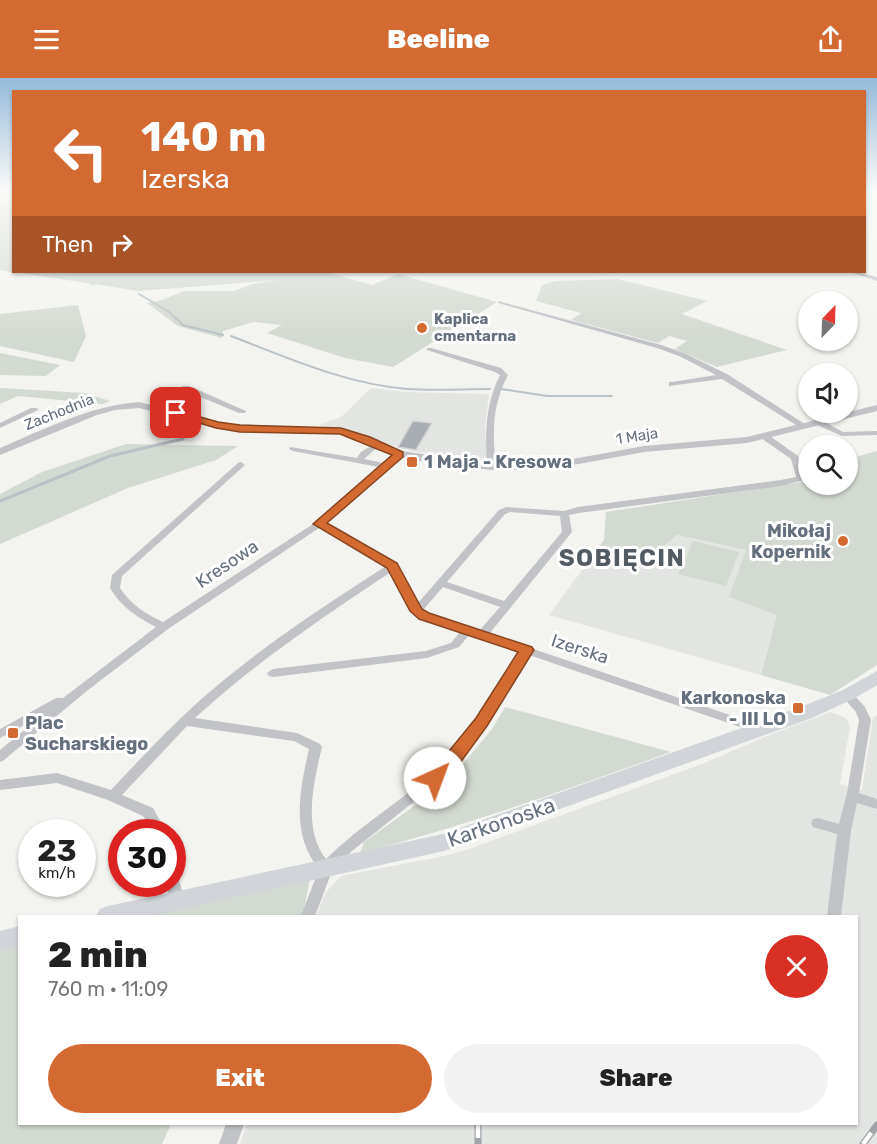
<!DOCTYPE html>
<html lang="en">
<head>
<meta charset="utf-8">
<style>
	:root { --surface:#fff; --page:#f2f2f2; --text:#222; --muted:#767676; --accent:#d26a31 }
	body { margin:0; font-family:Rubik,sans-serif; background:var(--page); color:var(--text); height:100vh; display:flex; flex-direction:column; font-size:22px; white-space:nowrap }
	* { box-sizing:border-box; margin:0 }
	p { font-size:20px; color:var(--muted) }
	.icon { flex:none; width:33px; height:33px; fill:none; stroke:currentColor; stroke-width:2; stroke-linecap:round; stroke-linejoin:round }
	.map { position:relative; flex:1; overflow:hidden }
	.details { position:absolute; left:18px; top:837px; width:840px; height:210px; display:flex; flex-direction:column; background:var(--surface); border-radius:0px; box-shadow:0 2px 4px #0004 }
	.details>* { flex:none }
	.top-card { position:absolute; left:12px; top:12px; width:854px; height:183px; border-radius:0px; box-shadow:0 2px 4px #0004; background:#d26a31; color:#fff; overflow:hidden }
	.needle { width:39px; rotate:23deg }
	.controls { position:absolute; left:798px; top:213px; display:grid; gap:12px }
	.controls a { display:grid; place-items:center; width:60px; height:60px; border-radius:50%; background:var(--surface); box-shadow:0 2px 4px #0004; font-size:30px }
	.speed { position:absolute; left:18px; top:741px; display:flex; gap:12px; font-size:30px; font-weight:700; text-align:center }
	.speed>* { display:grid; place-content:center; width:78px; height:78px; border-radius:50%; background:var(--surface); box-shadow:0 2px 4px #0004; line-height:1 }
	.speed small { font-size:15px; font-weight:400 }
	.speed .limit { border:9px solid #d22; background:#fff; color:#111 }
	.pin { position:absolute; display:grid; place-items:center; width:51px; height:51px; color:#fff; margin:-26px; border-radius:12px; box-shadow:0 3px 9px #0006 }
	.me { position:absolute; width:66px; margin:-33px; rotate:43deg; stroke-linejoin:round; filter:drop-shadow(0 0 4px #0008) }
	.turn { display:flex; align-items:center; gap:21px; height:126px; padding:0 30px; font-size:27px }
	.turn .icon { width:78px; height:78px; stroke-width:2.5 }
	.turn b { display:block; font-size:42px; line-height:51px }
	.then { display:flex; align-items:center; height:57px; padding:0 30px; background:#0003; gap:12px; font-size:22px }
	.round { display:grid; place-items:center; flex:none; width:63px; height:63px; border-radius:32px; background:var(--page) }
	.overview { display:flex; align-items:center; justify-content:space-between; height:102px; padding:0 30px }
	h1 { font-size:36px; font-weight:800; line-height:45px }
	.primary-button { display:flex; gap:12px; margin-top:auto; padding:12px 30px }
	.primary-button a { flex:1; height:69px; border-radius:36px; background:var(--accent); color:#fff; font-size:24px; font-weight:800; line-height:69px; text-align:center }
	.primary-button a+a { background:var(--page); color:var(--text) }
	header { display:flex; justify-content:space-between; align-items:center; height:78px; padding:0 30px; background:var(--accent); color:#fff; font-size:27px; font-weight:800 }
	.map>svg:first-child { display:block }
</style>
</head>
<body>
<header><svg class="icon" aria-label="menu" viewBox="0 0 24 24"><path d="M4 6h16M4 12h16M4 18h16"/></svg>Beeline<svg class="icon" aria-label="share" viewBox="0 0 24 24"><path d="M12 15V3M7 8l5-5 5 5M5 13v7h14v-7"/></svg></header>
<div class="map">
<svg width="877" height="1066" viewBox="0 0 877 1066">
	<rect width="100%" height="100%" fill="#f3f3ef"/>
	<path fill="#e3e5e3" d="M371,310L404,314L489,316L485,349L487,384L416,374L319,347L341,339Z
		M677,457L746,472L777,537L761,597L549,537L588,484L611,481L644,485Z
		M831,634L846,640L850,649L840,706L862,712L873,639L877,637V1066H240L247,1046H856V838H316L326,814L341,798L444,778L469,771L702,686L774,655Z"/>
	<path fill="#d3dad1" d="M0,111H13L14,194H336L330,195L372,207L398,196L497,224L393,289L345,280L267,255L282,247L253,244L223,253L222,260L178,248L147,225L162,222L184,213H234L252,206L278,202L138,213L95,206L94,208L87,205L0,192Z
		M618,201L707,223L682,236L787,272L717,289L675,271L687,263L669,258L658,265L571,242L581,235L536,223L542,207L555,203Z
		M78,227L86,258L74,284L0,268V236Z
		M0,275L60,287L46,298L0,297Z
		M0,310L85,315L110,323L103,326L18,318L0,326Z
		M126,366L238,368L216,382L128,410L0,466V416L42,394Z
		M877,373V587L830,617L761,597L777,537L729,519L746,472L677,457L644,485L611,481L588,484L604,462L606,434L808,403V406H848V389L859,378Z
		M693,463L739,474L726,508L678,496Z
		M505,629L671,674C568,711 466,748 360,775L364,764L449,703L492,651Z
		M310,800L303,838H133Z
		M19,865L20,1046H171L162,1066H0V870Z"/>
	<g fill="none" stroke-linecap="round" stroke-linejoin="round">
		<path stroke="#bac2c7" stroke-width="2" d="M139,216L169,234L183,247L223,257
			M231,258C288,280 346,306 407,311C434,313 463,311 490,311
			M501,311L547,318H612"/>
		<path stroke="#bac2c7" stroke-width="3" d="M0,423L110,378L183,361"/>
	</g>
	<path fill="#a8adb3" stroke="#d4d4d2" stroke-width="1.5" d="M413,343L432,345L416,372L398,369Z"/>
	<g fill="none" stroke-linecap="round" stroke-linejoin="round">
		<path fill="#c1c3c7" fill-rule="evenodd" d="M850,194H858L877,199V203Z
			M498,223L661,267L684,275L727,296L808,348L804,350H801L722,301L669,308V304H672L716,297L679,278L657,270L498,225Z
			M427,270H431L501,290L508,297C497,318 493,339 494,362C494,372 496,382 494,391H488L487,389C485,356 485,327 500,297L495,294L427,272Z
			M183,308H189L246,333L245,335H239L186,313L156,331H153L149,329Z
			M31,330H37L38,332L0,350V345Z
			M817,343H823L843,354L877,353V357L842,358L817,347Z
			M761,356H767L798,378L805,400L804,402L781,408L579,435L569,437L572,454L489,556L763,648L765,651L763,654H755L529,577L485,647L455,687L440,703L352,773L332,793L315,838H301L319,791C290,756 300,711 309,671L294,663L187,648L122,717L153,730L166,754H153L143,738L108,722L57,705L0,712V702L57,695L111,712C139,682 167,652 197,625C255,573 321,530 386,488L319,450L168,551L88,612L4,682L0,684V672L40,639L0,660V651L56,620H63L156,549C137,539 121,529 110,510L112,497L238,385L241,384L245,387L122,498L120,510C131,527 146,536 163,544L316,444L379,389L293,373L289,371L290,369L357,380L361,374L376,365L380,367L364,381L383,385L396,374H402V378L325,446L396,486L418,525L499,432L506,429L564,433L578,429L781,402L796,399L791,381L761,360ZM510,434L560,438L562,454L504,523L447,504L505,436ZM391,494L413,535L420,540L460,554L451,565L426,573L273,591L267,595L269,598L273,599L427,580L459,569L469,557L520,574C494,615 467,665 430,697C397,726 358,749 326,781C302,751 314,703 322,669L320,666L297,655L195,640C255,585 323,539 391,494ZM443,509L500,529L479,553L428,536L423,532Z
			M847,613L851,614L865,629L871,642L859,715L877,721V731L857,725L851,753L841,838H827L837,756L813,749L811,745L813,741L818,740L839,746L847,715L859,642L856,634L841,617L843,614Z
			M172,796L177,798C181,806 185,820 181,828L176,830L171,828L166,806H172Z
			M226,1046H244L237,1066H219Z"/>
		<path fill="#c1c3c7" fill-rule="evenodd" d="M139,324L227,346L341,350L370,359L402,373L491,386L562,383L644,368L747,359L877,327V333L747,365L644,374L562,389L530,392H491L430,385L395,378L340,356L227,352L139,330L115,332L97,337L0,377V370C45,351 89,328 139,324Z"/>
		<path fill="#d1d5d9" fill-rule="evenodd" d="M877,593V607L855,620L812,640L444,773L150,838H96L100,831L108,828L443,756L798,630L843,612Z
			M20,848V868L0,873V853Z"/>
		<defs>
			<path id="rail" d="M478,1046V1066
				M863,1066L877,1047"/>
		</defs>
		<use href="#rail" stroke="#a0a4a9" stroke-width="7"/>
		<use href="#rail" stroke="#fff" stroke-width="4.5" stroke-dasharray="14" stroke-linecap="butt"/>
	</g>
	<linearGradient id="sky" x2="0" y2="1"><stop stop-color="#95badb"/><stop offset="0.43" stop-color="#fafaf8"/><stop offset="1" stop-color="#fafaf8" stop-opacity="0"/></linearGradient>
	<rect width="877" height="260" fill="url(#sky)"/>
	<path fill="#d26a31" stroke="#884520" stroke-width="1.5" d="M176,332L218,344L240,347L341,350L370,359L403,374V379L327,445L397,485L422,531L429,535L532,569L534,572L487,648L457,689L441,705L435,706L429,705L427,700L476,640L518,574L419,541L410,533L387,490L313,446L392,377L340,356L240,354L216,350L172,337V333Z"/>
	<g fill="#d26a31" stroke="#fff" stroke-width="2">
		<circle cx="422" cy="250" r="6"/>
		<rect x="406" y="378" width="12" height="12" rx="3"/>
		<circle cx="843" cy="463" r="6"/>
		<rect x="792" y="624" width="12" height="12" rx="3"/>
		<rect x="7" y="649" width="12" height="12" rx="3"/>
	</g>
	<g text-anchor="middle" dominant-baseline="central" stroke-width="6" stroke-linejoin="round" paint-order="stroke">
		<g font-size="15" font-weight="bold" fill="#65707e" stroke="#fff" text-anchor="start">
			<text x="434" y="241">Kaplica<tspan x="434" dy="17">cmentarna</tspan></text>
		</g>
		<g font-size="15" fill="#65707e" stroke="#fff">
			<text transform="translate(59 334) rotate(-22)">Zachodnia</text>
			<text transform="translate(637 358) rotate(-9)">1 Maja</text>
		</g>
		<g font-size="18" font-weight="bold" fill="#65707e" stroke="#fff" text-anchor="start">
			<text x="424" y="384">1 Maja - Kresowa</text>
			<text x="831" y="453" text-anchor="end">Mikołaj<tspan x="831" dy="21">Kopernik</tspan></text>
			<text x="786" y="620" text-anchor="end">Karkonoska<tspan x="786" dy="21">- III LO</tspan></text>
			<text x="25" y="645">Plac<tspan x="25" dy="21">Sucharskiego</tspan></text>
		</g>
		<g font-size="18" fill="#65707e" stroke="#fff">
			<text transform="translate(227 486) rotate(-34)">Kresowa</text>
			<text transform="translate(580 571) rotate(18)">Izerska</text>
		</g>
		<g font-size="21" fill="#65707e" stroke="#fff">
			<text transform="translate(501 744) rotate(-19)">Karkonoska</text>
		</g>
		<g font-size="24" font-weight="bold" letter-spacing="1.5" fill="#525a64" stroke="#fff">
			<text x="622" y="480">SOBIĘCIN</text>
		</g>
	</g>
</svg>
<div class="controls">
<a><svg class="needle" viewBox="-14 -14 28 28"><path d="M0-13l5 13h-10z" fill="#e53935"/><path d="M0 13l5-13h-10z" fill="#767676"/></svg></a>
<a><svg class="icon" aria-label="sound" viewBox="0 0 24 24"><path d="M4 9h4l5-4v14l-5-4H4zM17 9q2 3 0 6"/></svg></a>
<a><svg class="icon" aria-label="search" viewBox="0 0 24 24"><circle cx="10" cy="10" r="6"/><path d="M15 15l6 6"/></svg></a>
</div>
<div class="speed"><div>23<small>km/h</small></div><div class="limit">30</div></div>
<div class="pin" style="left:176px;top:335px;background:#d93025"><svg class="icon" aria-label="arrive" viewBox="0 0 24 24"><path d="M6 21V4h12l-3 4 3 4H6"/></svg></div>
<svg class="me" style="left:435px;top:700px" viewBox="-20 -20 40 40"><circle r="19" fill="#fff"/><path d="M0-13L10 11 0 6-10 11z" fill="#d26a31"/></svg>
<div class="top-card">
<div class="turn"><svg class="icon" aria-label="left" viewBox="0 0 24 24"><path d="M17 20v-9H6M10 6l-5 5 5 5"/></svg><div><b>140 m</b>Izerska</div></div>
<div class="then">Then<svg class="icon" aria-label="right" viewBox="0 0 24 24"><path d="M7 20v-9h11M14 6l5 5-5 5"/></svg></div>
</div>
<section class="details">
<div class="overview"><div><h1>2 min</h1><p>760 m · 11:09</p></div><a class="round" style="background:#d93025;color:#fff"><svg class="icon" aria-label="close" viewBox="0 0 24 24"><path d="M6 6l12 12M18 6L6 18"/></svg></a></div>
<div class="primary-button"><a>Exit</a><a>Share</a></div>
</section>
</div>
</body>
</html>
